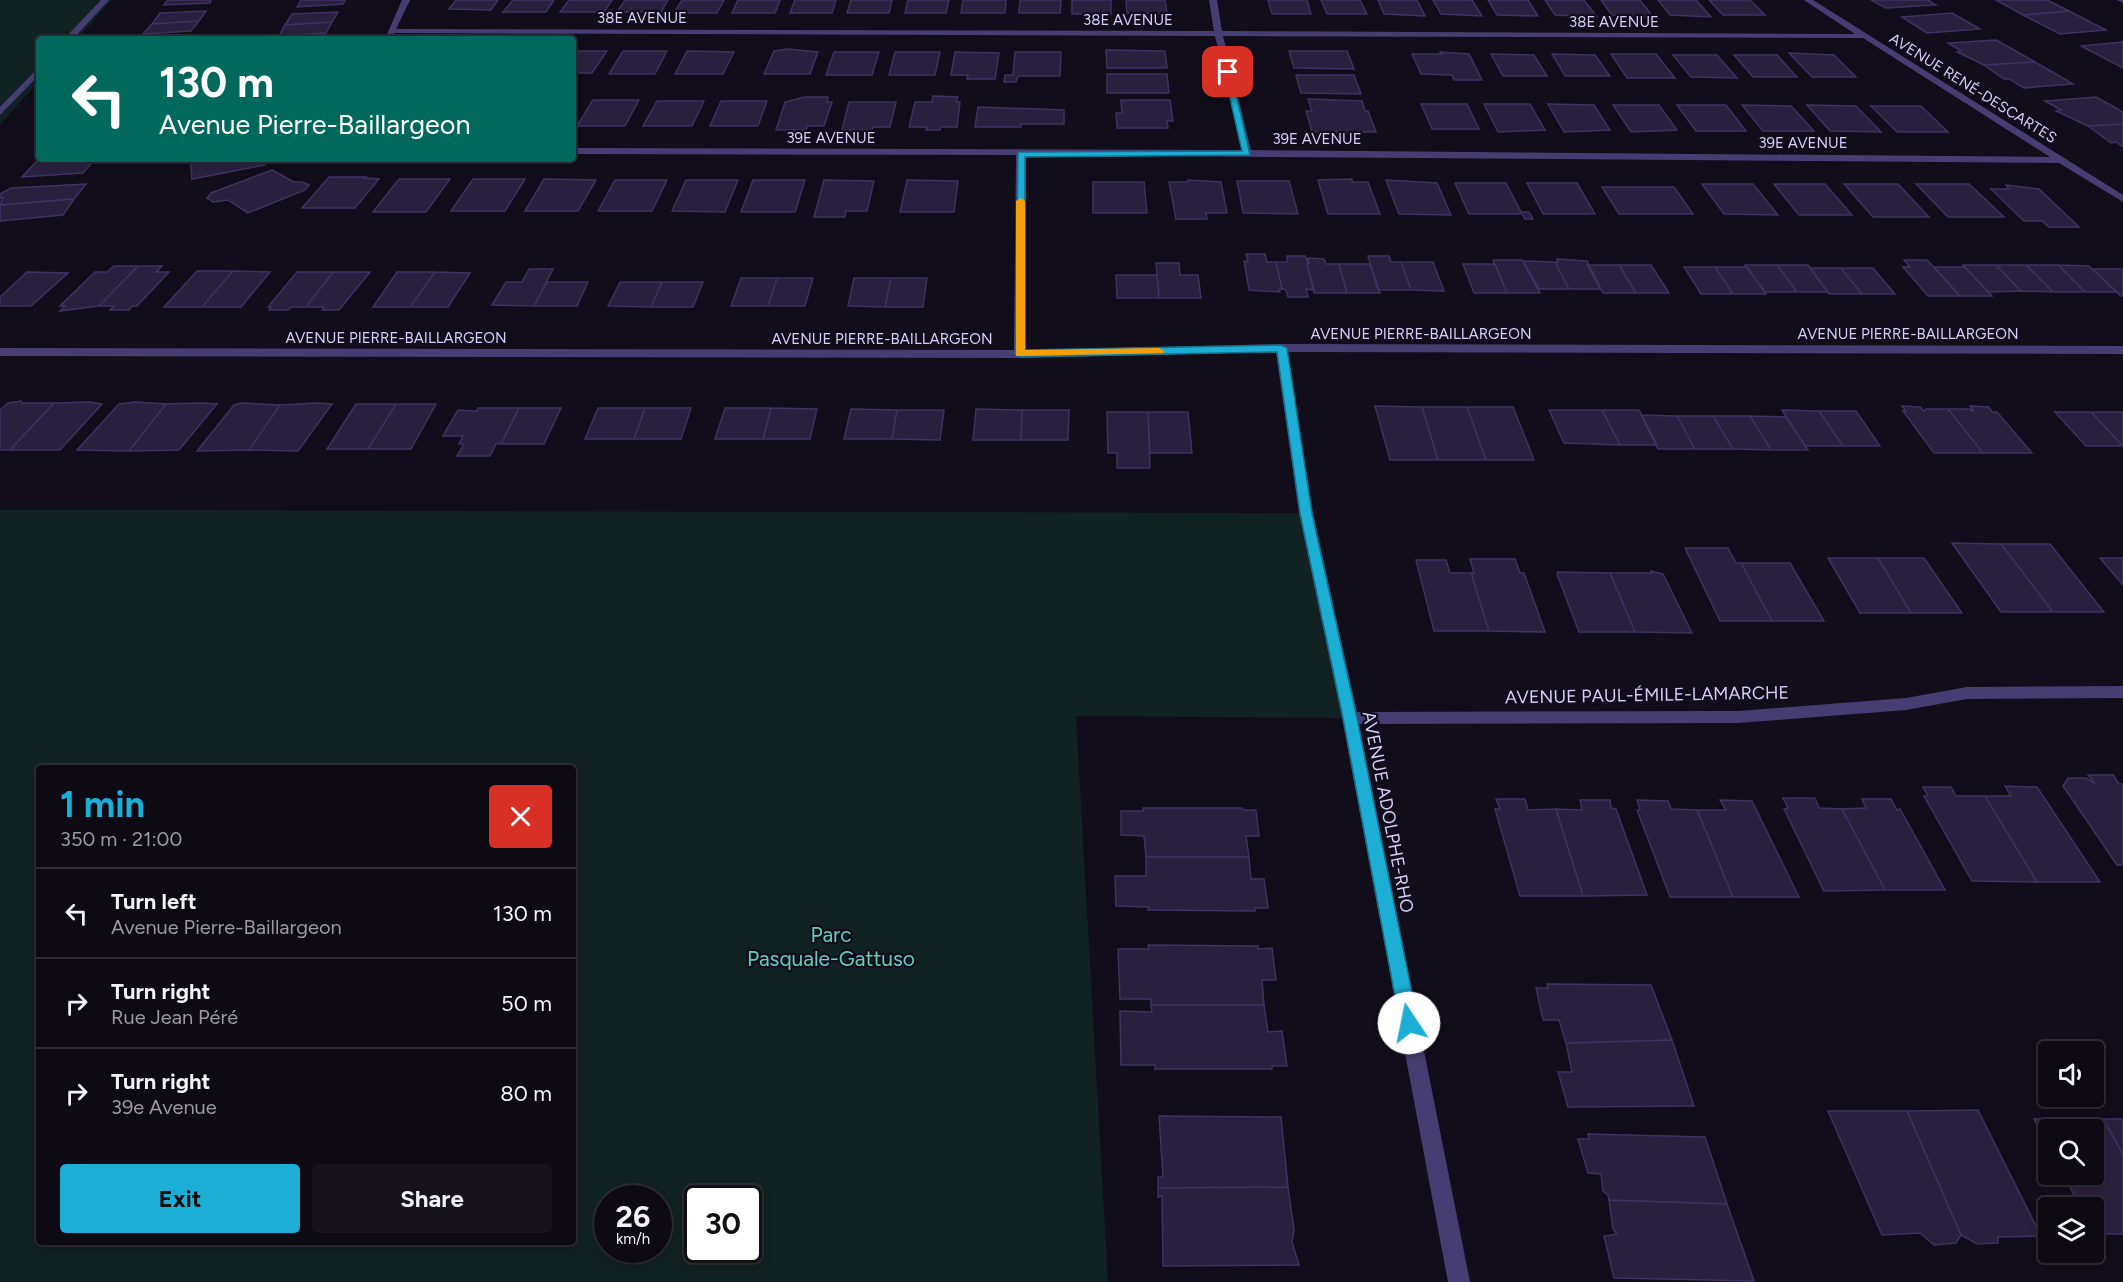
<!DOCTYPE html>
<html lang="en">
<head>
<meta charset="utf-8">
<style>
	:root { --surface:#0d0a14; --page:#16131d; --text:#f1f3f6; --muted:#9a9aa0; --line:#2d2b34; --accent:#1daed5 }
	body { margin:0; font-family:Figtree,sans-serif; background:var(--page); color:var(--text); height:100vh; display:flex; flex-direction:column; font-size:22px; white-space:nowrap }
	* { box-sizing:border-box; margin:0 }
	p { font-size:20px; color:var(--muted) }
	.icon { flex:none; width:33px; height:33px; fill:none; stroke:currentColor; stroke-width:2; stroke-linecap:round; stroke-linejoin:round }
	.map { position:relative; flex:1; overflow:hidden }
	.panel { position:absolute; left:36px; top:765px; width:540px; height:480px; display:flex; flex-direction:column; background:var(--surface); border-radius:6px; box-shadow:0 3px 9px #0003,0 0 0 2px var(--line) }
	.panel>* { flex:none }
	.guide { position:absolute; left:36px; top:36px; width:540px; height:126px; border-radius:6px; box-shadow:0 3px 9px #0003,0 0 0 2px var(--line); background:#00695c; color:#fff; overflow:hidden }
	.fabs { position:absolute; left:2038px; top:1041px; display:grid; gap:12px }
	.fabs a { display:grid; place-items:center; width:66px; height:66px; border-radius:6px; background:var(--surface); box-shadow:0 3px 9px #0003,0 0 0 2px var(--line); font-size:30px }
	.speed { position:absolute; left:594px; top:1185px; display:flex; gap:12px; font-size:30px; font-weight:700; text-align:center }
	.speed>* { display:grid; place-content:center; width:78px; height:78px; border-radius:50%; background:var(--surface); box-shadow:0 3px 9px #0003,0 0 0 2px var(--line); line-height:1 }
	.speed small { font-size:15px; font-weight:400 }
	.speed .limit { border:3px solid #111; border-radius:9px; background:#fff; color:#111 }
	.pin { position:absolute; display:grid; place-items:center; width:51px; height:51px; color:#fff; margin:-26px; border-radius:12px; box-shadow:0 3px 9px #0006 }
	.me { position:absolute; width:66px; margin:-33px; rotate:349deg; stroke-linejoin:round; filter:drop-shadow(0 0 4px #0008) }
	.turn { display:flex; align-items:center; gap:21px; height:126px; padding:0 24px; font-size:27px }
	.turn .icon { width:78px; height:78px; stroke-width:2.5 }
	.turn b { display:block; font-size:42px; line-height:51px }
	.round { display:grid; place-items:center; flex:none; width:63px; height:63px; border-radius:6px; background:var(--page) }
	.head { display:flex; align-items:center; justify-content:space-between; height:102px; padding:0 24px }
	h1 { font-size:36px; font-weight:700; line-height:45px; color:var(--accent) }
	.primary-button { display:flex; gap:12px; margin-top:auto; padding:12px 24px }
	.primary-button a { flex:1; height:69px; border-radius:6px; background:var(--accent); color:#111; font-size:24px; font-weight:700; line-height:69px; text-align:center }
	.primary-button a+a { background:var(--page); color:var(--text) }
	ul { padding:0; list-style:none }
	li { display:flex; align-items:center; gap:18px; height:90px; padding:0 24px; border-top:2px solid var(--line) }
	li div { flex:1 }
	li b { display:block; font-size:22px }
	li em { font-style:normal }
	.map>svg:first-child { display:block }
</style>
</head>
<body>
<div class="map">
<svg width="2123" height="1282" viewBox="0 0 2123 1282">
	<rect width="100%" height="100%" fill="#110d1a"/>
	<path fill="#112223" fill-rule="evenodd" d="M0,0H112L77,39H39V81L0,125Z
		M0,510L1306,513L1350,718L1076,716L1108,1282H0ZM39,768H573V1242H39ZM608,1198H658V1250H608ZM698,1198H748V1250H698Z"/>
	<path fill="#29203d" stroke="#403162" stroke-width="1.5" d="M168,0H211L210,3L164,5Z
		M301,0H345L343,4L297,7Z
		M456,0H498L491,10L449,9Z
		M513,0H554L546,12H503Z
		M569,0H612L604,12H560Z
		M625,0H668L661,12H617Z
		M682,0H724L717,13H674Z
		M738,0H780L775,13H732Z
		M795,0H836L832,13H790Z
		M851,0H892L889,13H847Z
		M908,0H949L946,13H905Z
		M963,0H1006L1005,13H961Z
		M1020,0H1061L1060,13H1019Z
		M1072,0H1111V14H1072Z
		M1126,0H1165L1167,14L1127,13Z
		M1268,0H1307L1311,14H1272Z
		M1321,0H1360L1367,14H1327Z
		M1378,0H1417L1425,16L1384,14Z
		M1433,0H1472L1482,16L1441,14Z
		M1488,0H1528L1538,16L1497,15Z
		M1545,0H1584L1597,17L1555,15Z
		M1601,0H1640L1653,17L1612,15Z
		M1658,0H1696L1711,17L1670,15Z
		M1709,0H1750L1765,15H1723Z
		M1871,0H1928L1936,5L1886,8Z
		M1996,0H2047L2069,11L2023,15Z
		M206,11L199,21L152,24L160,13Z
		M2069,11L2106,30L2060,34L2023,15Z
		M338,12L332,22L285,25L292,14Z
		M1952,13L1980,29L1927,33L1902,17Z
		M199,21L191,31L143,34L152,24Z
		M332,22L326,33L279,36L285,25Z
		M1996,40L2035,62L1984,65L1957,52L1961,51L1948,43Z
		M2123,42V68L2081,46Z
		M788,49L818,52L810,74H764L774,51Z
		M1106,50L1165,51L1167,68H1107Z
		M573,51H607L592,73H573Z
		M623,51H667L655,74H609Z
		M687,51L734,52L723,74H675Z
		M1289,51H1347L1354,69L1294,68Z
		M834,52H879L872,75H826Z
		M895,52H940L935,75H889Z
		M955,52L999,53L995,79H967L968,75H951Z
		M1015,52H1061L1060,76H1018L1016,82H1004L1005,75H1013Z
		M1440,52L1469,54L1482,80H1454L1452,75L1421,74L1412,54H1442Z
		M1789,53L1834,55L1856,77H1812Z
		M1491,54L1534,55L1547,76H1503Z
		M1552,54L1595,55L1610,76H1565Z
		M1611,54H1656L1675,78H1627Z
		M1673,55H1717L1737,78L1691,77Z
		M1734,55H1777L1797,77H1753Z
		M2035,62L2073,84L2024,88L2009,79H2004L1984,65Z
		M1107,74H1167L1169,93H1107Z
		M1296,75H1354L1361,94L1301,93Z
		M933,96L958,97L956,102H960L957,127H941L940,130H926L927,127H909L915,102H932Z
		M804,97H828L827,102H832L824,126H807L806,130H776L785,102Z
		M2096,97L2123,112V124L2088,126L2056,111L2061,110L2045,101Z
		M1308,99L1362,101L1365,111H1368L1376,132H1312L1306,111H1312Z
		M593,100H639L625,126H577Z
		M1121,100H1170L1173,121H1167L1168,128H1117L1116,113H1122Z
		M657,101H704L692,126H643Z
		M721,101H767L758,126H710Z
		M849,102H896L890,127H873L872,130H842Z
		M1421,104H1467L1479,129H1432Z
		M1484,104H1530L1545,130L1498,132Z
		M1548,104L1594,105L1610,130L1564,132Z
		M1613,105H1659L1677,130L1631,132Z
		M1677,105H1726L1746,131H1696Z
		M1742,105L1791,106L1814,131H1763Z
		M1807,105L1856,106L1881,132L1830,131Z
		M1871,106H1921L1948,132H1897Z
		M978,107L1064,110V124H1021V127H975Z
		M2123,124V147L2116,142L2111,143L2088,126Z
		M95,159L83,173L22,177L36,162Z
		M190,159H264L265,165L192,179Z
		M272,170L294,182H302L309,185L305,190L248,213L228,200L213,202L207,198L211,193Z
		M329,177H366L365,178L379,179L355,208H302Z
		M399,179H450L426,212H373Z
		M473,179H525L505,211H451Z
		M544,179L596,180L578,211H525Z
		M1352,179V182H1368L1380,214H1328L1318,180Z
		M615,180H667L652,211H598Z
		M686,180H738L725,212L672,211Z
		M753,180H805L795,212H741Z
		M824,180L874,181L867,211H846L845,217H814Z
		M907,180L958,181L954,212H900Z
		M1188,180L1221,182L1227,213H1206L1207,219H1176L1169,182H1188Z
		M1386,180L1437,183L1451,215L1399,214Z
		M1237,181H1289L1298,214L1243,213Z
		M1093,182H1144L1147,213H1093Z
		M1455,183H1506L1521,212H1529L1533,219H1525L1522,214H1469Z
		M1527,183H1577L1595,214H1543Z
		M86,184L74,199L0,205L3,197L0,198V194L11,188Z
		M1702,184H1753L1778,215L1724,214Z
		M1774,184H1825L1852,215H1799Z
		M1844,184H1898L1929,217H1873Z
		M1916,184H1969L2004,217H1948Z
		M2006,185L2039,189L2079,227H2049L2042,221H2024L1991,189H2009Z
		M1602,187H1674L1693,214H1619Z
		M74,199L63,215L0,221V205Z
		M1246,254H1265L1267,262H1276L1282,289L1279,290L1280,292L1249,290L1244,261L1248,262Z
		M1287,256H1305L1309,264H1307L1314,290L1306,289L1308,297H1288L1286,290L1282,289L1276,262H1287Z
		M1368,256H1389L1391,262H1401L1411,290H1378Z
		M1308,258L1324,259L1326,264H1339L1347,293H1314L1307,264H1309Z
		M1557,259L1587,261L1601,289H1569L1555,262H1558Z
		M1493,260H1522L1540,293H1507Z
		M1904,260H1927L1960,296H1928L1903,267H1910Z
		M1523,261L1555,262L1569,289H1539Z
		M1401,262H1433L1444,291L1411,290Z
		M1156,263H1179L1180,275H1198L1201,298H1159Z
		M1339,264H1370L1380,293H1347Z
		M1463,264H1495L1507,293H1474Z
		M1587,265H1619L1636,293H1603Z
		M1619,265H1651L1669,293H1636Z
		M1745,265H1777L1797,292H1765Z
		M1777,265H1808L1828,292H1797Z
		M1963,265H1996L2021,291L1988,292Z
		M1996,265H2026L2053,292L2021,291Z
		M2026,265H2058L2085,292H2053Z
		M2058,265L2089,266L2117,292H2085Z
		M114,266H138L99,306L60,311L65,306H60L95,272H107Z
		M138,266H162L156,272H169L137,306H132L129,310H110L114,306H99Z
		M1684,267H1715L1733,294H1701Z
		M1715,267H1747L1766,294H1733Z
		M1934,267H1965L1992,296H1960Z
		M1810,268H1841L1862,294H1829Z
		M1841,268H1873L1895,294H1862Z
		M529,269H553L534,306L492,305L506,282H522Z
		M2092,269H2123V296H2121Z
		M197,271H233L202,307H164Z
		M233,271L270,272L241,307H202Z
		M27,272L68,273L31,306H0V297Z
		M297,272H333L306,307H291L288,310H269L271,307H268Z
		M333,272H370L339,310H322L324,307H306Z
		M397,272H435L410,307H373Z
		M435,272L470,273L448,307H410Z
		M1116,275H1157L1159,298H1117Z
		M741,278H777L768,306H731Z
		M777,278H813L805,306H768Z
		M854,278H891L885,307L848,306Z
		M891,278H927L923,307H885Z
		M547,282H588L577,306H534Z
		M620,282H662L651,307L608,306Z
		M662,282H703L693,307H651Z
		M21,401L22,403H54L10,450H0V410L8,403Z
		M90,402L102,404L60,450H10L54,403Z
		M135,402L166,404L129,451L77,450L119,404Z
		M202,403L217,404L179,450L129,451L166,404Z
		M241,403L280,405L249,450L197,451L234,405Z
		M316,403L332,404L298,451L249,450L280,405Z
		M356,404H396L368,449H327Z
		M396,404H436L411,449H368Z
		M1375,406L1422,407L1438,460H1390Z
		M1902,406L1920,407L1924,411L1926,409H1948L1983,453H1934L1903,411H1906Z
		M1970,406L1989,407L1992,412H1997L2032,453H1983L1948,409H1969L1974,412Z
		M1422,407H1467L1486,460H1438Z
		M1467,407H1513L1534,460H1486Z
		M478,408H519L501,444H496L490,456H457L464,444H459L463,436H443L458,410L477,411Z
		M519,408H561L544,444H501Z
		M598,408H645L634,439H585Z
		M645,408H691L681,439H634Z
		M725,408H771L763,439H715Z
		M771,408L817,409L810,439H763Z
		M851,409L897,410L892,439H844Z
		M976,409L1022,410L1021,440H973Z
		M897,410H944L940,440L892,439Z
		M1022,410H1069L1068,440H1021Z
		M1549,410H1602L1620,445L1564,443Z
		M1602,410H1639L1657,445H1620Z
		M1782,410L1819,411L1843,446H1805Z
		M1819,411H1856L1880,446H1843Z
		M1107,412H1148L1150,468H1117V453H1108Z
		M1148,412H1188L1192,453H1150Z
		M2055,412H2091L2123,446H2086Z
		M2091,412H2123V446Z
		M1641,415L1677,416L1695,449H1658Z
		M1677,416H1713L1733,449H1695Z
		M1713,416H1750L1771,450L1733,449Z
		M1750,416L1786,417L1808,450H1771Z
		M1952,543L2001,544L2053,612H2001Z
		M2001,544H2050L2104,612H2053Z
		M1685,548H1728L1736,563H1741L1772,621H1720Z
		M1828,558H1878L1911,613H1860Z
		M1878,558H1924L1962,613H1911Z
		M2100,558H2123V585Z
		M1470,559H1515L1520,573H1524L1545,632L1489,631L1471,573H1474Z
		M1416,560H1446L1450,573H1471L1489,631H1434Z
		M1741,563H1790L1824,621H1772Z
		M1651,571L1663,574L1692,633L1635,632L1610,573H1652Z
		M1558,572L1610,573L1635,632H1579L1557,574Z
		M2088,775H2113L2119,784H2123V865H2117L2063,786L2068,778H2086L2095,784Z
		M2005,786L2037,787L2100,882H2037L1985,796H2011Z
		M1923,787H1951L1956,796H1985L2037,882L1972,881L1924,796H1928Z
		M1783,798H1815L1819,808L1842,809L1885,890L1824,891L1784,809L1788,808Z
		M1496,799H1525L1528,810L1556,809L1583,896H1520L1495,809H1500Z
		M1862,799H1891L1897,810L1900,809L1945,890H1885L1842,809L1866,808Z
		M1580,800H1610L1611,808L1616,809L1647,895L1583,896L1556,809L1582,810Z
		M1637,800L1668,801L1671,809L1697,810L1733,897H1670L1637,810H1640Z
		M1720,800L1752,801L1799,897H1733L1697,810H1726Z
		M1143,808H1242L1243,810H1256L1259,836H1246L1249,857H1146L1144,836L1121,835V811H1143Z
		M1146,857H1249L1251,879H1264L1268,908H1255V911L1148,910L1149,907L1116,906L1115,876H1146Z
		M1148,945L1258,946V949L1272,948L1276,980H1262L1264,1005H1151V999H1120L1118,949H1149Z
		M1547,984L1651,985L1672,1040L1566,1043L1559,1020H1543L1536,988H1548Z
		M1151,1005H1264L1268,1032L1282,1031L1287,1066H1272V1069H1155V1065H1121L1120,1011L1152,1012Z
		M1672,1040L1694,1106L1568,1107L1558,1072H1572L1566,1043Z
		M1978,1110L2041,1236L1998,1237V1243L1977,1244L1961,1235L1907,1111Z
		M1828,1111H1907L1961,1235L1956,1243L1934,1245L1920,1233L1882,1235Z
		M1159,1116L1281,1117L1288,1187L1158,1188V1177H1163Z
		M2034,1119H2103L2123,1154V1234H2095L2094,1208H2081L2063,1174H2094V1130H2049V1148Z
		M2103,1119H2123V1154Z
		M1588,1134L1705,1137L1727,1204L1609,1200L1608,1195L1603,1191L1601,1174L1588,1173L1578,1139H1589Z
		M1288,1187L1294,1230L1292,1242L1299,1265L1163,1266L1162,1196L1158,1197V1188Z
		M1609,1200L1727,1204L1754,1281L1614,1278L1604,1236L1617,1234L1613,1229Z"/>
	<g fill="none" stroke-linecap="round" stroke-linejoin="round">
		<path fill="#463e73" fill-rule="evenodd" d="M101,0H109L73,39H64Z
			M402,0H410L396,29L1214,31L1209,0H1217L1222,31L1855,34L1804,0H1813L2123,195V202L2059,163L1026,155V350L1281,344L2123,346V354L1287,352L1313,513L1357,712L1738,711L1906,698L1967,687L2123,686V698L1967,699L1906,710L1738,723L1359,724L1470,1282H1448L1342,718L1299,513L1276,352L1020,358L0,356V348L1014,350L1016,155L573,154V148L1242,150L1215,36L394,33L391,39H385ZM1223,36L1863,38L2050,157L1251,150Z
			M2117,0H2123V3Z
			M39,67V75L0,115V107Z"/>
	</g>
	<path fill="#1daed5" stroke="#13718a" stroke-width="1.5" d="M1228,69L1231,72L1250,155L1025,157V350L1281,345L1287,348L1312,513L1357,718L1418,1023L1415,1029L1409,1031L1403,1029L1400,1023L1343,718L1300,513L1277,352L1020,357L1015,354L1018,152L1242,151L1224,72Z"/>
	<path fill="#f59e0b" d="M1021,198L1025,201V350L1159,348L1164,351L1163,353L1016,356V201Z"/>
	<g text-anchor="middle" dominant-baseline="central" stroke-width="4.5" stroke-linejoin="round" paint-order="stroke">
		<g font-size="15" fill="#d7cdf8" stroke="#110d1a">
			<text x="642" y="18">38E AVENUE</text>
			<text x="1128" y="20">38E AVENUE</text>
			<text x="1614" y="22">38E AVENUE</text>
			<text transform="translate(1973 88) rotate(32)">AVENUE RENÉ-DESCARTES</text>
			<text x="831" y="138">39E AVENUE</text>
			<text x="1317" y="139">39E AVENUE</text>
			<text x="1803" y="143">39E AVENUE</text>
			<text x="1421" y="334">AVENUE PIERRE-BAILLARGEON</text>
			<text x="1908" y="334">AVENUE PIERRE-BAILLARGEON</text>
			<text x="396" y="338">AVENUE PIERRE-BAILLARGEON</text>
			<text x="882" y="339">AVENUE PIERRE-BAILLARGEON</text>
		</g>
		<g font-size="18" fill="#d7cdf8" stroke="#110d1a">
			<text transform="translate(1647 695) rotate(-1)">AVENUE PAUL-ÉMILE-LAMARCHE</text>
			<text transform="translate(1388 812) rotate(79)">AVENUE ADOLPHE-RHO</text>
		</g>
		<g font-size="21" fill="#64cdbf" stroke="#110d1a">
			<text x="831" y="934">Parc<tspan x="831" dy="24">Pasquale-Gattuso</tspan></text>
		</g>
	</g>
</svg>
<div class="fabs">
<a><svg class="icon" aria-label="sound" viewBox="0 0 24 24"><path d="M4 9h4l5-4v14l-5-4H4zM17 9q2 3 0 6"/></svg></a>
<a><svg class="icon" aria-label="search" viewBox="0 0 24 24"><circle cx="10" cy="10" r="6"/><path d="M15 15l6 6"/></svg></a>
<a><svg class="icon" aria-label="layers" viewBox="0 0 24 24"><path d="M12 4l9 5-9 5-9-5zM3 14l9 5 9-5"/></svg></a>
</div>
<div class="speed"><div>26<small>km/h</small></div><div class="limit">30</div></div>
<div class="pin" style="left:1228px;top:72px;background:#d93025"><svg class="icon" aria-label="arrive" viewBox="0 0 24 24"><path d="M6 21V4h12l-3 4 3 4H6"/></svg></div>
<svg class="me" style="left:1409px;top:1023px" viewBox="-20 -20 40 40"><circle r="19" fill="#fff"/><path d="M0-13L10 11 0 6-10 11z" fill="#1daed5"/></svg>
<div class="guide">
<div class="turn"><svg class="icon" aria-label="left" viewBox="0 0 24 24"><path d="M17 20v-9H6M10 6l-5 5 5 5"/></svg><div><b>130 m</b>Avenue Pierre-Baillargeon</div></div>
</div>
<section class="panel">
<div class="head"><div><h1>1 min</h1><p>350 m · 21:00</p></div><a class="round" style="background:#d93025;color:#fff"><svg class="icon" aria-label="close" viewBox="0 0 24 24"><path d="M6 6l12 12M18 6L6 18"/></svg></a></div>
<ul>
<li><svg class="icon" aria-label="left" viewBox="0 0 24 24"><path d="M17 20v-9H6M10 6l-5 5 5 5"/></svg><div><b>Turn left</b><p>Avenue Pierre-Baillargeon</p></div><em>130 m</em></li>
<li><svg class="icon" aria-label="right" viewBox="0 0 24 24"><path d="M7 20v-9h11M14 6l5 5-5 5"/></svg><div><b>Turn right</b><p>Rue Jean Péré</p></div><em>50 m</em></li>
<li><svg class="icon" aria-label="right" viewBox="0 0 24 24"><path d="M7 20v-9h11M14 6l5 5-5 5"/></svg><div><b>Turn right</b><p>39e Avenue</p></div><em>80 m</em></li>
</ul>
<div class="primary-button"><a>Exit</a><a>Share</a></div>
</section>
</div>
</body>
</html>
